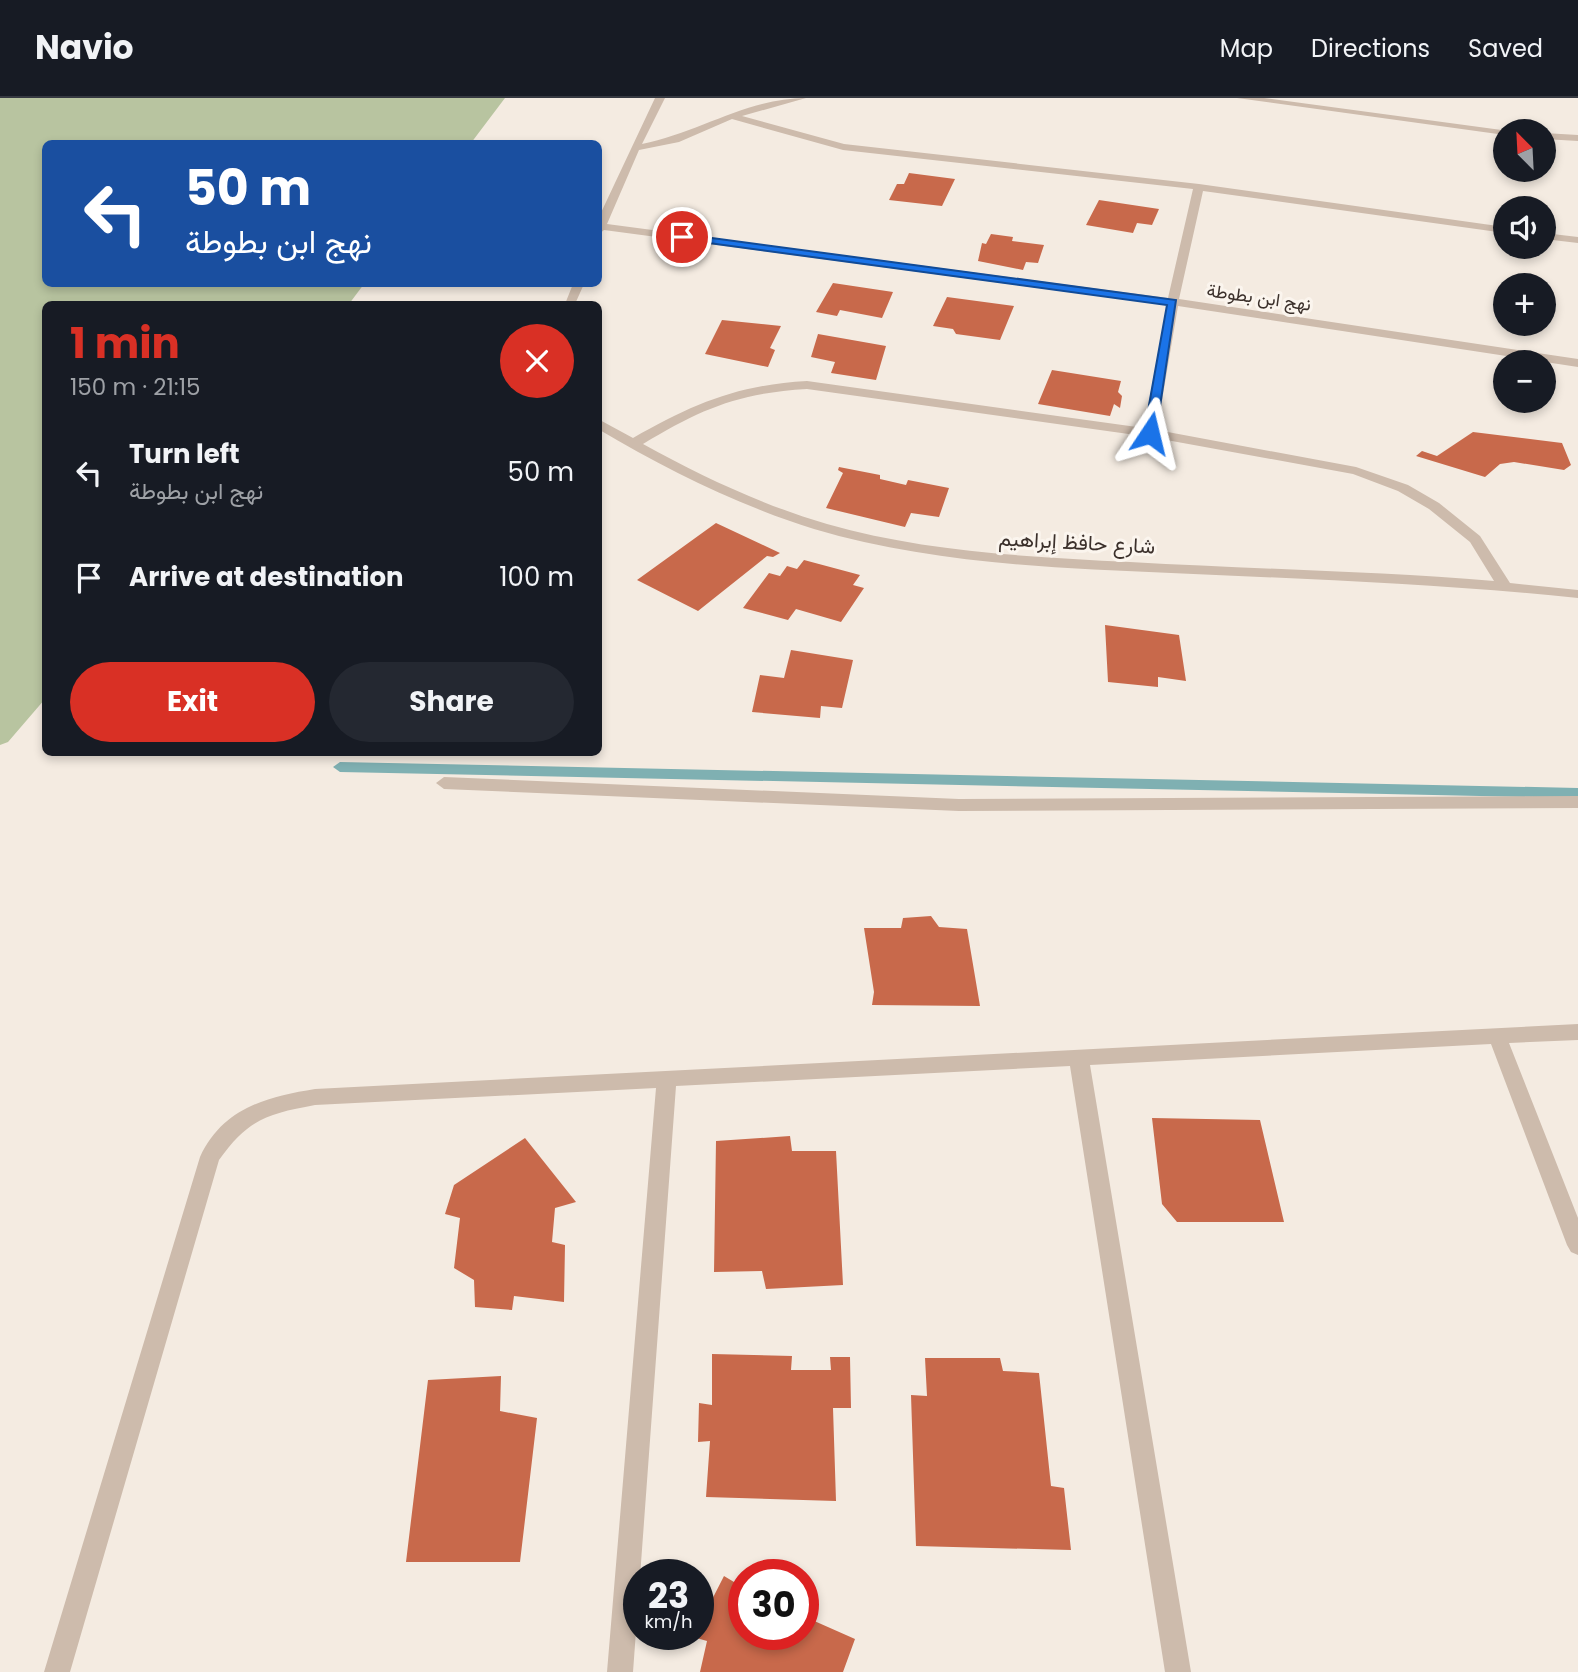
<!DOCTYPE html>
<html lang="en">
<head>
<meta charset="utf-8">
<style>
	:root { --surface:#171b24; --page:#242831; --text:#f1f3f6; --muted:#9ea1a6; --line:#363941; --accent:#d93025 }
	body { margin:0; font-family:Poppins,Vazirmatn,sans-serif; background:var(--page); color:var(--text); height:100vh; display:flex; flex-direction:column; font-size:26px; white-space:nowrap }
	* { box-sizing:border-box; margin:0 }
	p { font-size:23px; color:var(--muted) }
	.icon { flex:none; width:38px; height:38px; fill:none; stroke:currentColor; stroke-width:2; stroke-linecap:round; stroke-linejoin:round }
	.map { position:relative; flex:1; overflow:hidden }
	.drawer { position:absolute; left:42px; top:203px; width:560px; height:455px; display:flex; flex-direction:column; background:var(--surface); border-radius:10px; box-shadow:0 4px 10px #0003 }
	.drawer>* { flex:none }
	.hud { position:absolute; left:42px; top:42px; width:560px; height:147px; border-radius:10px; box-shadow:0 4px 10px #0003; background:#1a4fa0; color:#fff; overflow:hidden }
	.needle { width:46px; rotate:336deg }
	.controls { position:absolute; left:1493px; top:21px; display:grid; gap:14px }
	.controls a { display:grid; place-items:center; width:63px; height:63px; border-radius:50%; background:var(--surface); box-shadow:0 4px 10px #0003; font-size:35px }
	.speed { position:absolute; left:623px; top:1461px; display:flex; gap:14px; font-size:35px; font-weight:700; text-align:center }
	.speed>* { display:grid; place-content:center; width:91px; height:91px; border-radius:50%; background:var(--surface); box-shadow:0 4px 10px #0003; line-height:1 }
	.speed small { font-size:18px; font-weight:400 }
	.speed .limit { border:10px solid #d22; background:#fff; color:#111 }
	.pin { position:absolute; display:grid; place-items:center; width:60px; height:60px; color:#fff; margin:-30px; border:4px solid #fff; border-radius:50%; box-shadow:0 2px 7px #0007 }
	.me { position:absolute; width:77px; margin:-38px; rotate:10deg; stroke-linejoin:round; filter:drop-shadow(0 0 5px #0008) }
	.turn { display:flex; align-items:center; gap:24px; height:147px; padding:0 28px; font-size:32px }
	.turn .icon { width:91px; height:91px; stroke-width:2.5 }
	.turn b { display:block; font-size:49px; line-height:60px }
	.round { display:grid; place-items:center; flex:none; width:74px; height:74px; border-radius:37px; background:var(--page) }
	.head { display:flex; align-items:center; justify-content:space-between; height:119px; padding:0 28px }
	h1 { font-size:42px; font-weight:700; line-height:52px; color:var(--accent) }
	.primary-button { display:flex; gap:14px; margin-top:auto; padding:14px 28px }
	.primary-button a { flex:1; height:80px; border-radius:42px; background:var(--accent); color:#fff; font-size:28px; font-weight:700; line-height:80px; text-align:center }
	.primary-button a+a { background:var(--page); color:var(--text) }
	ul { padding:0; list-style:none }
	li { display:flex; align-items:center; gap:21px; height:105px; padding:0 28px }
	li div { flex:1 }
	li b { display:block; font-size:26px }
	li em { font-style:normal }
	header { display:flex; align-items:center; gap:42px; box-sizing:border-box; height:98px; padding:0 35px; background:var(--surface); border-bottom:2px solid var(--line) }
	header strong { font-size:33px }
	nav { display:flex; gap:38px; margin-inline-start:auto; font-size:24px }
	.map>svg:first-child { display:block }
</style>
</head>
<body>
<header>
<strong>Navio</strong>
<nav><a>Map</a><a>Directions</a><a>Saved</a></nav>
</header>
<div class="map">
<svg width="1578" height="1574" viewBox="0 0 1578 1574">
	<rect width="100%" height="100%" fill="#f4ebe1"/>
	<path fill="#b8c4a0" d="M0,0H505L471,45L46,46V186H364L349,206H46L45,601L8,644L0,647Z"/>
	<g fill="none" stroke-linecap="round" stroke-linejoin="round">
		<path fill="#7fb0b2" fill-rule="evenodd" d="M340,664L1578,690V700L340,674L333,669Z"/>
	</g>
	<path fill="#c8694b" d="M909,75L955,81L942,108L889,102L897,86H904Z
		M1099,102L1159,111L1152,127L1137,125L1133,135L1086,127Z
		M991,136L1013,139L1012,143L1044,147L1038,165L1026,164L1023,172L978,163L982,145L986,146Z
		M833,185L893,194L882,220L840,212L837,218L816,214Z
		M947,199L1014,208L1000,242L956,236L953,231L933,228Z
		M722,222L781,228L770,250L775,252L768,269L705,256Z
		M818,236L886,248L876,282L831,275L835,264L811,259Z
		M1052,272L1121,283L1118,294L1122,298L1120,310L1114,306L1110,318L1038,306Z
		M1473,334L1562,345L1571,367L1564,372L1514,364L1500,366L1485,379L1416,358L1422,353L1437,358Z
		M839,369L880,377V381L906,387L908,382L949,390L939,419L911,415L905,429L826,410L843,375L838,372Z
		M716,425L780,455L773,459L767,458L698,513L637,482Z
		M804,462L860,477L853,487L864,490L841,524L796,511L788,522L743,510L769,475L780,478L787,468L797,471Z
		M1105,527L1179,537L1186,583L1158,579V589L1108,584Z
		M791,552L853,562L842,610L821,608L820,620L752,614L760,577L784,580Z
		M931,818L939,829L967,831L980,908L872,907L874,894L864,830H901L903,820Z
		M1152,1020L1260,1022L1284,1124H1177L1162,1106Z
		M790,1038L792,1053H836L843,1187L766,1191L762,1173L714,1174L716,1043Z
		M525,1040L576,1104L555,1110L552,1144L565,1147L564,1204L514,1198L512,1212L475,1209L474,1182L454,1170L460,1120L445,1116L454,1087Z
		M712,1256L792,1258L791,1272H831L830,1259H850L851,1310H833L836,1403L706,1399L710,1343L698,1344L699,1305L712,1307Z
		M925,1260H1000L1003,1273L1039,1275L1051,1388L1064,1390L1071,1452L916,1448L911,1297L927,1298Z
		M501,1278L500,1313L537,1320L520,1464H406L428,1282Z
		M724,1478L744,1490V1536H803V1518L855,1541L843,1574H700L707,1543L693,1539L698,1536V1529Z"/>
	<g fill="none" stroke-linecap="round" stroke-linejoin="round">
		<path fill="#cdbbac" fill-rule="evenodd" d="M655,0H665L642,46C698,35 748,0 806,0L742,18L844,46L1199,86L1505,129V135L1203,93L1179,201L1578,261V269L1178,208L1157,332L1356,369L1408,387L1439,405L1480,438L1510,485L1578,492V500C1443,486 1307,481 1171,475C1052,470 929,465 814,431C738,407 667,372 598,331V321L633,340C693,306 737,287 807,283L1144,330L1167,207L604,132L598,137V121ZM732,21L843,52L1193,91L1168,200L607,126L639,52L679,44ZM807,291L1150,339L1353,376L1398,393L1429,411L1470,444L1494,483C1373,473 1252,471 1130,464C1029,459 925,454 827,426C762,407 701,378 643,346C701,311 738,295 807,291Z
			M1237,0H1264L1509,33H1505V37Z
			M1544,35L1578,37V43L1544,41Z
			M1544,135L1578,139V145L1544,141Z
			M573,186H584L575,206H565Z
			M444,679L959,701L1578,698V710L959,713L444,691L436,685Z
			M1578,926V942L1509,945L1578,1120V1157L1571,1154L1567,1147L1491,946L1090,967L1191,1574H1165L1070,968L676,988L633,1574H607L656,990L315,1007C267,1016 248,1021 219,1062L70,1574H44L200,1059C223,1010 266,999 315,991Z"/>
	</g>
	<path fill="#1a73e8" stroke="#114b97" stroke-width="2" d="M682,136L1176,202L1156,335L1150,338L1144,335L1167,207L679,141Z"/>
	<g text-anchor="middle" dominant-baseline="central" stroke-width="6" stroke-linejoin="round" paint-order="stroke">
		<g font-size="18" fill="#3b302b" stroke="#fbf5ee">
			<text transform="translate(1259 199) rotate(8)">نهج ابن بطوطة</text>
		</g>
		<g font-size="21" fill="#3b302b" stroke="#fbf5ee">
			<text transform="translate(1077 444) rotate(3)">شارع حافظ إبراهيم</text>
		</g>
	</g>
</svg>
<div class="controls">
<a><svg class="needle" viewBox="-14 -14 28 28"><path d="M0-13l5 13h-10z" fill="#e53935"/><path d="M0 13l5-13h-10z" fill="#9ea1a6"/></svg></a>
<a><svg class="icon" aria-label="sound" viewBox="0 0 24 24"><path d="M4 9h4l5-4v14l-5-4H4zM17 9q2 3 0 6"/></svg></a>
<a>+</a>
<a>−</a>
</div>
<div class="speed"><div>23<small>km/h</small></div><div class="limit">30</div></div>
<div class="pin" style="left:682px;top:139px;background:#d93025"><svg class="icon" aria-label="arrive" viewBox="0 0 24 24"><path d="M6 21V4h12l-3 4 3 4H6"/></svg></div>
<svg class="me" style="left:1150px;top:335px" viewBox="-20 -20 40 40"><path d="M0-17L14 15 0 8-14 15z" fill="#1a73e8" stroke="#fff" stroke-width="4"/></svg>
<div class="hud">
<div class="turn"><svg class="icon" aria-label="left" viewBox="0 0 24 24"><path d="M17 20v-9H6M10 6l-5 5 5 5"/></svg><div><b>50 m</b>نهج ابن بطوطة</div></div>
</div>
<section class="drawer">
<div class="head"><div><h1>1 min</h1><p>150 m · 21:15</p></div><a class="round" style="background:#d93025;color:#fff"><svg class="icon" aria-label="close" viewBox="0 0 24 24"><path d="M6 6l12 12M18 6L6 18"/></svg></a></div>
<ul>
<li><svg class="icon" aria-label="left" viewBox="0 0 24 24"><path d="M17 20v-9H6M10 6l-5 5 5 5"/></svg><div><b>Turn left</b><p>نهج ابن بطوطة</p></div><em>50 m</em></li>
<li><svg class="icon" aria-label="arrive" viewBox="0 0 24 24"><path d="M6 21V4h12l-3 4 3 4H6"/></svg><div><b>Arrive at destination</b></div><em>100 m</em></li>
</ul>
<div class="primary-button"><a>Exit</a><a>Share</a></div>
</section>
</div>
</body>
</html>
